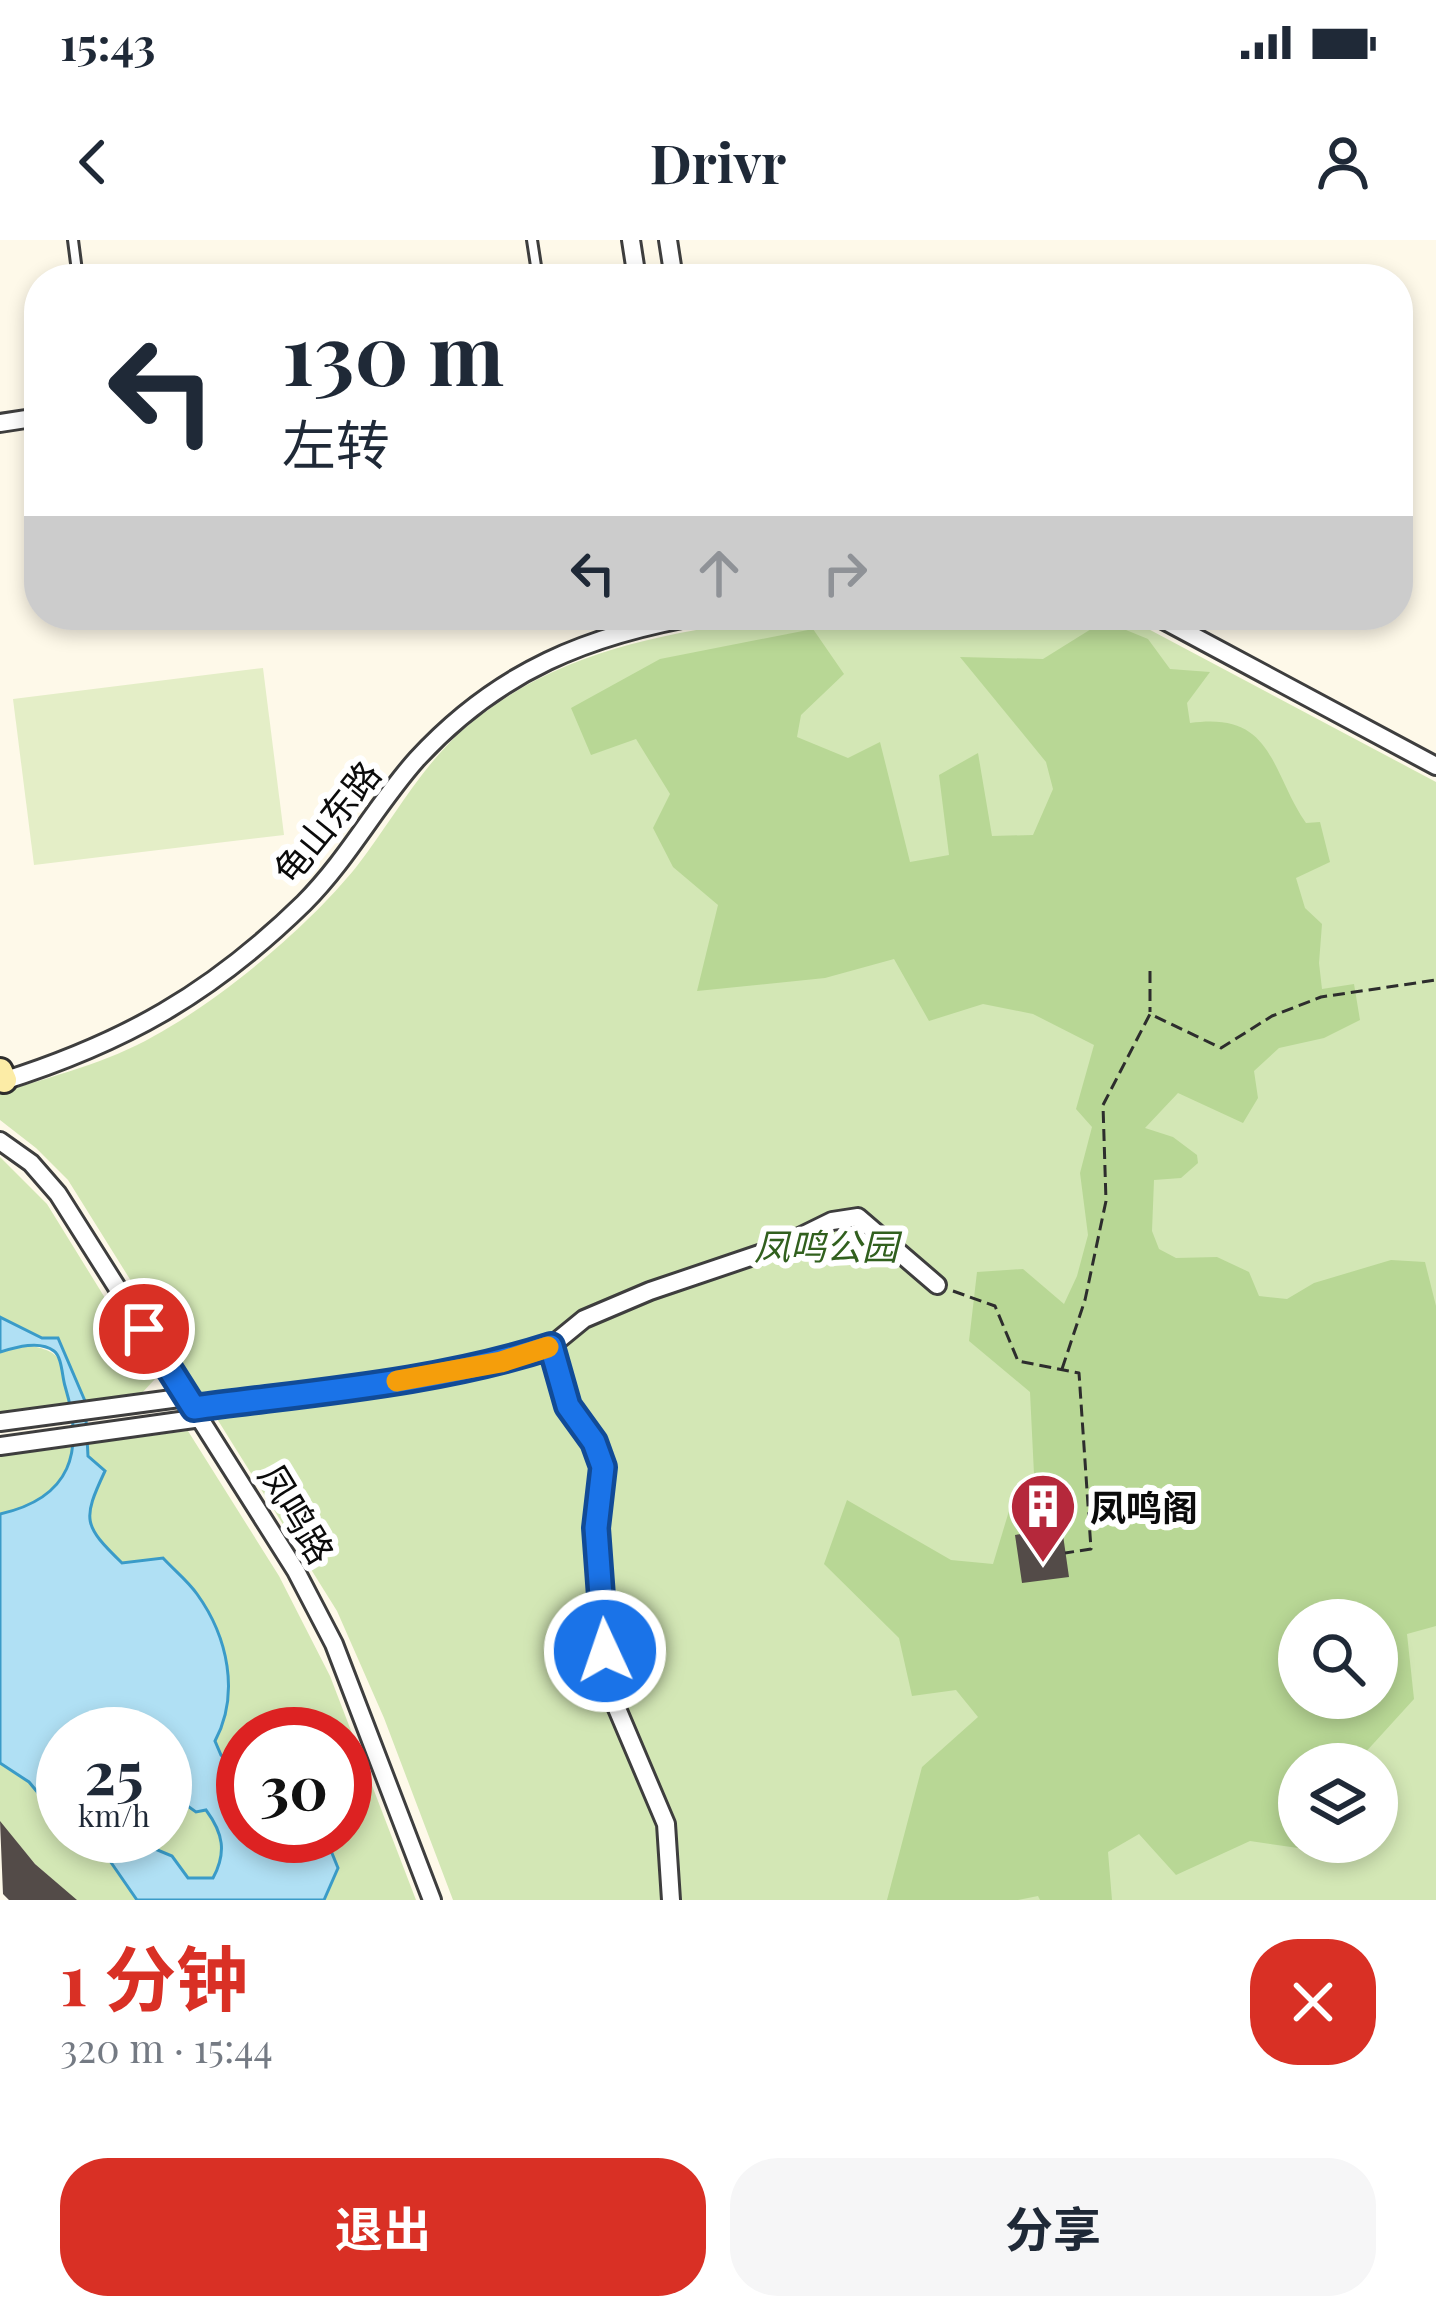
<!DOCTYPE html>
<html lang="zh">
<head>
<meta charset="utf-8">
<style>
	:root { --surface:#fff; --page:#f6f6f7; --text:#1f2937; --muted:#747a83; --accent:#d93025 }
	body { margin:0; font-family:"Playfair Display","Noto Sans SC",serif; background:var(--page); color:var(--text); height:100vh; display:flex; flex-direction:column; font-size:45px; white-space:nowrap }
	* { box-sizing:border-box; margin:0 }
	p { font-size:39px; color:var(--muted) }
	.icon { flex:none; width:66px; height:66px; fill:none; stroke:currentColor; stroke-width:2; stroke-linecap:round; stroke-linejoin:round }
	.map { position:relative; height:1660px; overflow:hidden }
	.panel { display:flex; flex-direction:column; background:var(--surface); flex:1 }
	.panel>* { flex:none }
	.hud { position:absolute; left:24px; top:24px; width:1389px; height:366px; border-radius:48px; box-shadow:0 6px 18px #0003; background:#fff; color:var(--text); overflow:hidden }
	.tools { position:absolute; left:1278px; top:1359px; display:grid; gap:24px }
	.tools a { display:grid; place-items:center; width:120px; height:120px; border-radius:50%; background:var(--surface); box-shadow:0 6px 18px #0003; font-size:60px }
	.speed { position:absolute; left:36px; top:1467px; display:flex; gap:24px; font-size:60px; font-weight:700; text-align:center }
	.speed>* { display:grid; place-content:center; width:156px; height:156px; border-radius:50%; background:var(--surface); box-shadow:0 6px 18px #0003; line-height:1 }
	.speed small { font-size:30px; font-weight:400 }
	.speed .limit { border:18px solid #d22; background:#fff; color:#111 }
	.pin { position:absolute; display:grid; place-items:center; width:102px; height:102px; color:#fff; margin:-51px; border:6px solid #fff; border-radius:50%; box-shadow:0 3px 12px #0007 }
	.me { position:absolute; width:132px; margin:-66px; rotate:357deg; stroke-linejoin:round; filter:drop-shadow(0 0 9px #0008) }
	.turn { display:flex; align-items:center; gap:42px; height:252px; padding:0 60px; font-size:54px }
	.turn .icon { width:156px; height:156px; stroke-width:2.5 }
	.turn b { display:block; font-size:84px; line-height:102px }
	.lanes { display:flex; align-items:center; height:114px; padding:0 60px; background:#0003; justify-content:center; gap:60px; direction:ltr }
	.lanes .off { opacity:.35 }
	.round { display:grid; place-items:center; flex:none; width:126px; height:126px; border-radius:48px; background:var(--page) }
	.summary { display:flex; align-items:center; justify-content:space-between; height:204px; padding:0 60px }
	h1 { font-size:72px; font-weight:700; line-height:90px; color:var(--accent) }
	.button { display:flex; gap:24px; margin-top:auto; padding:24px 60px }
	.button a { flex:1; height:138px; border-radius:48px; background:var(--accent); color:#fff; font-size:48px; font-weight:700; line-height:138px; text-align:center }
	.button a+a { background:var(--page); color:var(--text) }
	.status { display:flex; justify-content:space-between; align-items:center; height:84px; padding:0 60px; background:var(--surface); direction:ltr }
	.status svg { height:33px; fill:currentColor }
	header { display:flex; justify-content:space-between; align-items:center; height:156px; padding:0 60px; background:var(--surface); font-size:54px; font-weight:700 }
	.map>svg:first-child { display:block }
</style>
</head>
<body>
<div class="status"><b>15:43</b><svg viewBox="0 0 49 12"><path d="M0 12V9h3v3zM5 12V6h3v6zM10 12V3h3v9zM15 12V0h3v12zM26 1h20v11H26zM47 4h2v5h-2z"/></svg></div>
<header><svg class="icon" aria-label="back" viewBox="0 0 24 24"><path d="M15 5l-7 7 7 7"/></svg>Drivr<svg class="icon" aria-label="person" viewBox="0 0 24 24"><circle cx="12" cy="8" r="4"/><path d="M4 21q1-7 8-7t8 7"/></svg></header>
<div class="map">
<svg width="1436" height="1660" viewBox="0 0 1436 1660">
	<rect width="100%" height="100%" fill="#fef9e9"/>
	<path fill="#d3e7b5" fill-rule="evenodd" d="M786,375H1122L1436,542V1660H453L384,1478L337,1371L68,940L36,908L0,880V853C52,836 107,823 154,796C222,759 309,686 357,626C395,577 422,523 471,483C565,406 671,394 786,375ZM1299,1380H1377V1458H1299ZM1299,1524H1377V1602H1299Z
		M0,917L47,964L155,1139L141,1154L85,1161L58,1098H42L0,1077Z
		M24,1105C69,1111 59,1123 70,1163L0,1172V1112Z
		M188,1191L279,1336L330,1436L416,1660H324L338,1628L325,1596H345V1494H243V1534L221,1515L215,1501C244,1447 223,1404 197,1354L121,1323L92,1294L87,1276L94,1255L88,1204Z
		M72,1207C70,1246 36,1266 0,1274V1216Z
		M0,1523L29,1542L63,1583V1596C96,1596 122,1634 137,1660H76L35,1624L0,1582Z
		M165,1550L195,1572L206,1569C222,1593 227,1611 213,1638H188L172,1616L143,1603L137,1596H165Z"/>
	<path fill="#b8d795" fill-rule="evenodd" d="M1104,381L1148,399L1170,429L1210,432L1187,463L1190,483C1274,471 1270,531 1306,583L1320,582L1330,622L1296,638L1305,668L1322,684L1319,723L1322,749L1354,744L1360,780L1324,798L1279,808L1254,831L1258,858L1243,883L1178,853L1145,888L1173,897L1197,915L1198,923L1181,938L1154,940L1152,991L1159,1009L1176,1018L1217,1017L1249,1032L1259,1056L1287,1059L1314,1043L1391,1020L1425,1022L1436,1066V1386L1407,1394L1414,1459L1363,1515L1364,1524H1299V1602H1330L1312,1610L1250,1601L1176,1635L1139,1594L1108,1612L1112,1660H1040L1038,1656L1018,1660H887L922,1527L978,1477L956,1450L912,1456L899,1398L824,1324L847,1260L951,1320L993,1324L1012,1261L1035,1255L1030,1152L969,1101L977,1032L1023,1029L1064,1064L1077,1036L1088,995L1080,933L1092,887L1076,869L1094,805L1033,774L983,764L929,781L894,719L825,738L697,751L718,665L673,627L653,588L670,554L636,499L591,515L571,468L660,419L813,389L844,434L801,475L797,497L848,518L880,502L910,622L949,615L939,535L978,513L992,596L1033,595L1053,549L1046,522L960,417L1043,419ZM1299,1380H1377V1458H1299Z"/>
	<path fill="#e4eec7" d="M263,428L284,595L34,625L13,459Z"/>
	<path fill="#b0e0f4" stroke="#3a9bc8" stroke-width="3" d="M0,1077L42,1098H58L85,1161L88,1216L105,1231C82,1280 83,1285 122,1323L163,1318C174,1330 188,1341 197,1354C228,1397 240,1454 215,1501L221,1515L243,1534V1596H325L338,1628L324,1660H137L110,1621L76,1596H137L143,1604L172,1616L188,1638H213C227,1612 223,1593 206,1570L196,1572L165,1550V1494H63V1583L29,1542L0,1523V1274C71,1258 85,1212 65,1146C62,1136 62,1117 54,1111C40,1100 16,1107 0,1112Z"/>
	<path fill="#534b48" d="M1062,1288L1069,1337L1022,1343L1015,1295Z
		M0,1581L35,1624L77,1660H9L3,1654Z"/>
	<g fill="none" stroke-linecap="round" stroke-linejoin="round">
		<defs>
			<path id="lane" d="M73,0L78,39
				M532,0L538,39"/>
			<path id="street" d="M631,0L637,39
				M668,0L674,39
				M0,183L39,177
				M1154,375L1436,526
				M0,842C124,803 211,754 304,663C348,619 376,565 417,519C498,431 589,394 705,375
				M0,901L31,923L58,954L296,1331L334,1404L432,1660
				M551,1106L568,1166L594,1202L603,1227L596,1289L607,1445L666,1584L671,1660
				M194,1168L416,1139L501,1122L551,1106L584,1079L650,1051L777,1008L832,981L858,977L937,1045
				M0,1182L187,1157
				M0,1206L201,1178"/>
			<path id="secondary" d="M0,831L4,840"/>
		</defs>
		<use href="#lane" stroke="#3e3e3e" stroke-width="14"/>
		<use href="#street" stroke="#3e3e3e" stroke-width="22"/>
		<use href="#secondary" stroke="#2d2d2d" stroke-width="30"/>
		<path stroke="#2d2d2d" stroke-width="3" stroke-dasharray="12 6" stroke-linecap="butt" d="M1150,731V772
			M953,1051L995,1066L1018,1121L1079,1133L1091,1309L1065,1313
			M1062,1129L1085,1060L1106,961L1103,865L1150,774L1221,808L1272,776L1321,757L1436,740"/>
		<use href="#lane" stroke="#fff" stroke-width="8"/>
		<use href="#street" stroke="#fff" stroke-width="16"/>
		<use href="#secondary" stroke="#fceca6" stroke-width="24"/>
	</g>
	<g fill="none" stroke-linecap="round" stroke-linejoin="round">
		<defs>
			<path id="route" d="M144,1089L194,1168C314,1152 436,1143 551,1106L568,1166L594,1202L603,1227L596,1288L605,1411"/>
		</defs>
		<use href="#route" stroke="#114b97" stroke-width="30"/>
		<use href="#route" stroke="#1a73e8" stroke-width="21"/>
		<path stroke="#f59e0b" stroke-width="21" d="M397,1141L501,1122L548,1107"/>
	</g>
	<defs>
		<symbol id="building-pin" viewBox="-11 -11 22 30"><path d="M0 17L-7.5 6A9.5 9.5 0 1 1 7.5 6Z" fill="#b5283b" stroke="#fff"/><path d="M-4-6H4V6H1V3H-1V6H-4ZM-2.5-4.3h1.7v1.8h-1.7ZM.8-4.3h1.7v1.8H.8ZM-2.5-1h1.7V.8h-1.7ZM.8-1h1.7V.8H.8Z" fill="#fff"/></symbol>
	</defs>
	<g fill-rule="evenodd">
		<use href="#building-pin" x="1005" y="1228" width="76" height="104"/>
	</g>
	<g text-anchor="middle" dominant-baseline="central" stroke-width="12" stroke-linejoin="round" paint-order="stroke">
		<g font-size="36" fill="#0b0b0b" stroke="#fff">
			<text transform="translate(326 581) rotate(-51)">龟山东路</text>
			<text transform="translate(298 1273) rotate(59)">凤鸣路</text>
		</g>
		<g font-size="36" font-style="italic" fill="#31601e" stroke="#fff">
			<text x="826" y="1005">凤鸣公园</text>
		</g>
		<g font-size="36" font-weight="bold" fill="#0b0b0b" stroke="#fff" text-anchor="start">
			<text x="1090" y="1266">凤鸣阁</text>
		</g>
	</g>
</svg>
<div class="tools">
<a><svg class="icon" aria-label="search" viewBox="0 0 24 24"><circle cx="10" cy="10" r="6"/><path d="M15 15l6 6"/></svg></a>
<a><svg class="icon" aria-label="layers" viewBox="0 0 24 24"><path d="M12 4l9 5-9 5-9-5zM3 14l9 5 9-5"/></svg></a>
</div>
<div class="speed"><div>25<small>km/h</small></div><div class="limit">30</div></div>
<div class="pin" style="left:144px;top:1089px;background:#d93025"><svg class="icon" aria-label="arrive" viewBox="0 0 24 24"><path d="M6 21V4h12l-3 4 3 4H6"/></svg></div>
<svg class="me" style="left:605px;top:1411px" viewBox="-20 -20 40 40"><circle r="17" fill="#1a73e8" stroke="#fff" stroke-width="3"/><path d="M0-11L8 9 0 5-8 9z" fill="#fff"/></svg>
<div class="hud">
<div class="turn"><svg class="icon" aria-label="left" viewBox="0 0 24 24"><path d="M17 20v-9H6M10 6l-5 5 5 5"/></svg><div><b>130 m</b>左转</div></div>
<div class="lanes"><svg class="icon" aria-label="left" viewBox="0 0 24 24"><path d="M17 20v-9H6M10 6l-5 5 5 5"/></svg><svg class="icon off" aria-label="ahead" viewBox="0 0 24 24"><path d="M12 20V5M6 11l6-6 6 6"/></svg><svg class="icon off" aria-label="right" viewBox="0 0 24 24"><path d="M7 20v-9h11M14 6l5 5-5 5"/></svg></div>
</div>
</div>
<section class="panel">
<div class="summary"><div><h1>1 分钟</h1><p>320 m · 15:44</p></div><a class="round" style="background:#d93025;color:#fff"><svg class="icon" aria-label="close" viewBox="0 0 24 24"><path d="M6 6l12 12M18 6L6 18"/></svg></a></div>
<div class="button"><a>退出</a><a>分享</a></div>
</section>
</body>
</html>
